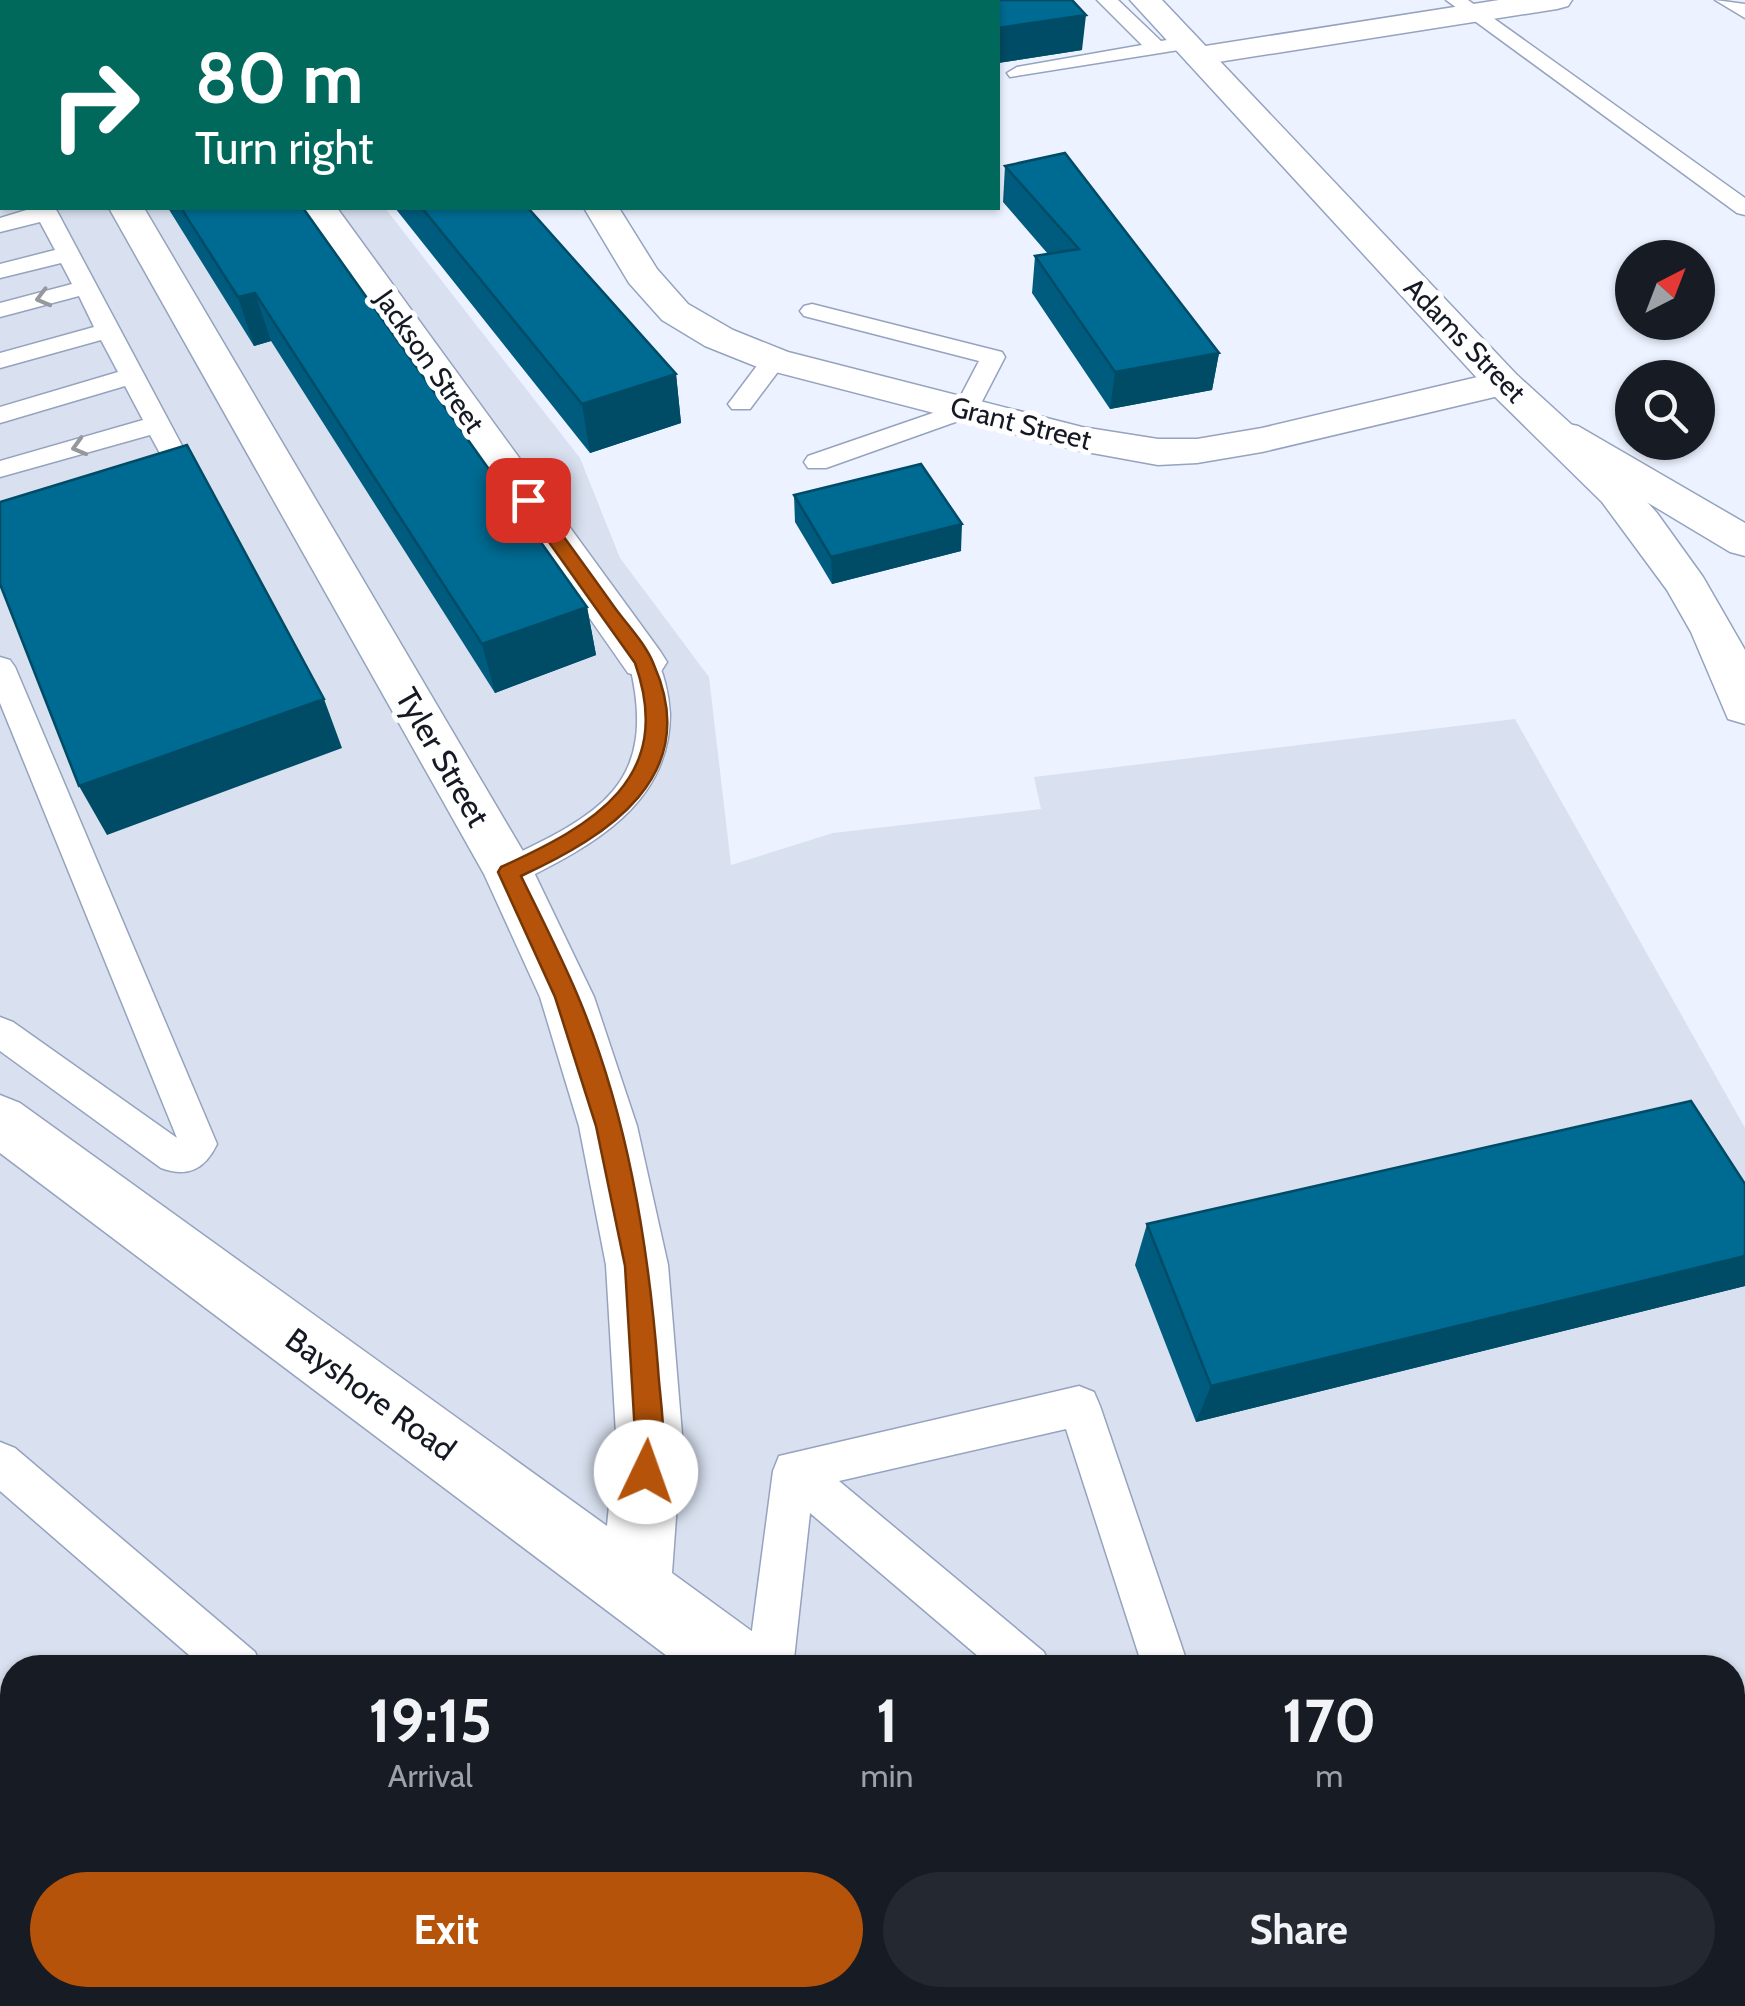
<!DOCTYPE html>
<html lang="en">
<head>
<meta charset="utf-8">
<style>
	:root { --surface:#171b24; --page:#242831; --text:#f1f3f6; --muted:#9ea1a6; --accent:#b45309 }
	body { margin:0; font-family:Cabin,sans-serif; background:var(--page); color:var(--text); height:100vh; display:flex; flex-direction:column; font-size:38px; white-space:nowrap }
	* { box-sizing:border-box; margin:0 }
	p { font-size:32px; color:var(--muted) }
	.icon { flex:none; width:55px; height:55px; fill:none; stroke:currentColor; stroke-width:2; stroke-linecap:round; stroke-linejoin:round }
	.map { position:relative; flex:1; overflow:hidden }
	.sheet { position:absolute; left:0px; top:1655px; width:1745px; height:352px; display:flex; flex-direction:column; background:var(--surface); border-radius:40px 40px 0 0; box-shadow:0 2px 8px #0004 }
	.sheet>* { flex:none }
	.top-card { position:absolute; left:0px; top:0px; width:1000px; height:210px; box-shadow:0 2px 8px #0004; background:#00695c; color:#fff; overflow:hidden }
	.needle { width:65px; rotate:42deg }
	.tools { position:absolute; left:1615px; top:240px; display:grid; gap:20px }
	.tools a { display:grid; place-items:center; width:100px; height:100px; border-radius:50%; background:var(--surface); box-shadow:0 2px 8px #0004; font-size:50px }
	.pin { position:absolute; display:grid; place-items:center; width:85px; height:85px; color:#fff; margin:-42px; border-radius:20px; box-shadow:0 5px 15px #0006 }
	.me { position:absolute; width:110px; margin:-55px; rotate:3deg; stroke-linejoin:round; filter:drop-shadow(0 0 8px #0008) }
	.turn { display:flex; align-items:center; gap:35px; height:210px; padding:0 30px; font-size:45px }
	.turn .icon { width:130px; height:130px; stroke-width:2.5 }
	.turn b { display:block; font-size:70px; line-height:85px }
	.eta { display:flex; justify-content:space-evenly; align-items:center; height:170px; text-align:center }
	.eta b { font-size:60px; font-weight:800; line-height:70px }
	.button { display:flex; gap:20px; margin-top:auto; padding:20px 30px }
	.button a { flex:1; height:115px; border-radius:60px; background:var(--accent); color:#fff; font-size:40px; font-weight:800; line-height:115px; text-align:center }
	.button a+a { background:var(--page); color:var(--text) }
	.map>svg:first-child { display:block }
</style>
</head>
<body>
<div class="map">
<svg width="1745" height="2006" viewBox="0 0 1745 2006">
	<rect width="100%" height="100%" fill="#ecf2ff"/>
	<path fill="#d9e1f0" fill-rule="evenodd" d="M0,0H447L2,2V208H385L580,458L620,558L709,677L731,865L833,833L1041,809L1034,777L1515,719L1745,1128V2006H0ZM12,1668H1732V1995H12Z"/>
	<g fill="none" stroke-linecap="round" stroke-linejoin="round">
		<defs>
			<path id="service" d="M1097,0H1118L1161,41L1185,37L1195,43L1185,49L1010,77L1007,73L1017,67L1142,45Z
				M1446,0H1468L1745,198V215L1737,213Z
				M1715,0L1745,4V18Z
				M0,11L2,12V29L0,28Z
				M0,118H2V134H0Z
				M0,177L2,178V191H0Z
				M33,208H55L58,213L196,472C189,483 167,487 155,484L151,478L155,472L168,468L150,435L0,477V461L143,420L125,386L0,423V407L118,372L101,340L0,368V353L94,327L79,296L0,317V303L72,284L61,263L0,278V264L55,250L40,222L0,232V218Z
				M812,304L1002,352L1005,357L975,415L826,468H808L804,462L808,456L956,405L979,361L804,316L800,311L804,306Z
				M774,353L783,355L786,360L783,365L750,409H732L728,404L732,399L765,355Z
				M644,652L654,655C664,671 669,695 670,714C670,804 592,846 521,881L509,885L497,881L493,872L497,863C599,815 660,786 629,662L634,655Z
				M0,657L10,660L15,667L217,1144C205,1169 188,1178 161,1168L0,1051V1017L13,1022L177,1138L0,703Z
				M1079,1386L1094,1392L1100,1406L1189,1668H1143L1066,1429L839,1481L1044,1652L1051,1668H992L810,1513L793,1668H747L773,1471L779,1456Z
				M0,1442L15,1448L255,1652L262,1668H204L0,1491Z
				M380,1995H430L428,2006H378Z
				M570,1995H626L630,2006H574Z"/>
			<path id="minor" d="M156,0H187L188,2H158Z
				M465,0H495L496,2H466Z
				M753,0H783L784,2H754Z
				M1499,0H1572L1568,6L1557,9L1199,65L1188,63L1183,56L1188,49L1199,47Z
				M0,24H2V42H0Z
				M109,208H144L527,858L594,997L637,1126L668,1265L682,1434L672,1573L768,1643L779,1668H683L0,1153V1095L20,1103L607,1526L616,1434L606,1265L579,1126L540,997L484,874Z
				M303,208H337L660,651L667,662L660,673L644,678L628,673Z
				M584,208H619L657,269L688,304L733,330L788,352L1082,427L1158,439H1197L1262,428L1503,371L1517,375L1523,383L1517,391L1503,395L1262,452L1197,463L1158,465L1081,451L760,368L705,346L662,320L629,283Z
				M1564,423L1578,426L1745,523V556L1730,552L1550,444L1544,435L1550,426Z
				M1148,1995H1238L1243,2006H1153Z"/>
			<path id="tertiary" d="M1130,0H1162L1517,375L1605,455L1657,513L1703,577L1745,650V724L1728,719L1691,632L1667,590L1602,502L1489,391Z"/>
		</defs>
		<use href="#service" stroke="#95a3bf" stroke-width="3"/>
		<use href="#minor" stroke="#95a3bf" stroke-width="3"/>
		<use href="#tertiary" stroke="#95a3bf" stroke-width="3"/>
		<use href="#service" fill="#fff" fill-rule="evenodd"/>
		<use href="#minor" fill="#fff" fill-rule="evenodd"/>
		<use href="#tertiary" fill="#fff" fill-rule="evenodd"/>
	</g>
	<path fill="#005c7e" d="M897,0H1072L1082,50L998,63V2H899Z
		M1005,166L1219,353L1212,390L1110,409L1032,293L1035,256L1048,254L1003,202Z
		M168,208H303L587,607L596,655L495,693L271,341L254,346Z
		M395,208H528L676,374L681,423L590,453Z
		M794,495L961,551L832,584L795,522Z
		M1745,1184V1286L1196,1422L1135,1265L1147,1224Z"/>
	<path fill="#004b66" d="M1086,15L1082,50L998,63V28Z
		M255,293L271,341L254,346L238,297Z
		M1219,353L1212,390L1110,409L1115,372Z
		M676,374L681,423L590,453L582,404Z
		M962,524L961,551L832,584L831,557Z
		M587,607L596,655L495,693L482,644Z
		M324,699L342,748L107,835L79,786Z
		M1745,1256V1286L1196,1422L1211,1386Z"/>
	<path fill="#006b92" stroke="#004b66" stroke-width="2.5" d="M49,0H156L158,2H51Z
		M295,0H343L345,2H284Z
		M540,0H583V2H542Z
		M924,0H1072L1086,15L998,28V2H925Z
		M1065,153L1219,353L1115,372L1035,256L1079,249L1005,166Z
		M181,208H303L587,607L482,644L255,293L238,297Z
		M422,208H528L676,374L582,404Z
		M187,445L324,699L79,786L0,584V502Z
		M921,464L962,524L831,557L794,495Z
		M1691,1101L1745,1184V1256L1211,1386L1147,1224Z"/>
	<defs><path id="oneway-chevron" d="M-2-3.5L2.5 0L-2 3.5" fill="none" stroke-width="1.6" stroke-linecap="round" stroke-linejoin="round" transform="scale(2.5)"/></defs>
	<g stroke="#95989c">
		<use href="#oneway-chevron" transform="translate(43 298) rotate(165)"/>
		<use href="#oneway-chevron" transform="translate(79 447) rotate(164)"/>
	</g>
	<path fill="#b45309" stroke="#753606" stroke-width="2.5" d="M528,494L534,496C561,533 588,570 615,608C628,626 646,644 654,665C703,776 608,836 521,876C540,915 560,954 577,994C627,1112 648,1242 658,1368C660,1404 670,1448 656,1482L646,1486L636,1482L632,1472L635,1434L625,1266L596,1126L555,997L498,872L501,867C593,825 676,779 635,663L519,500Z"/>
	<g text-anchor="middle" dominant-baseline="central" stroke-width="10" stroke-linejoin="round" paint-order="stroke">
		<g font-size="28" fill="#141924" stroke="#fff">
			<text transform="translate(1465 340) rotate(46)">Adams Street</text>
			<text transform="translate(430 361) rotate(55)">Jackson Street</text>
			<text transform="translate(1021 423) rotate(14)">Grant Street</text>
		</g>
		<g font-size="32" fill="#141924" stroke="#fff">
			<text transform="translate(443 757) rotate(60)">Tyler Street</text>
			<text transform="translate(371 1394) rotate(36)">Bayshore Road</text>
		</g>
	</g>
</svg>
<div class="tools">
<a><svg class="needle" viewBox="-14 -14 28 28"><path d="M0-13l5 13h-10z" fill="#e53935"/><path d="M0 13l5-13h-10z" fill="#9ea1a6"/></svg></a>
<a><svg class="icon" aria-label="search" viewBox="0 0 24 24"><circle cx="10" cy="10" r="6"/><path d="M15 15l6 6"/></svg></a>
</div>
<div class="pin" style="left:528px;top:500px;background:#d93025"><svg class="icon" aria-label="arrive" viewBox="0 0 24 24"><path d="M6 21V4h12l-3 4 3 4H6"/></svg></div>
<svg class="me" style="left:646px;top:1472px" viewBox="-20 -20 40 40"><circle r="19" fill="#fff"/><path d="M0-13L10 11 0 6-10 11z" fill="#b45309"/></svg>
<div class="top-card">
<div class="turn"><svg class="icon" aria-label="right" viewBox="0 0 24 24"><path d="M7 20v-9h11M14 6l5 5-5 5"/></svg><div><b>80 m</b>Turn right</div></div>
</div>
<section class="sheet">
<div class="eta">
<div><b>19:15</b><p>Arrival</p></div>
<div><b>1</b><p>min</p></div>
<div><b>170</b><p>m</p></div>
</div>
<div class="button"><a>Exit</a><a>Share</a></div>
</section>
</div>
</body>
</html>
